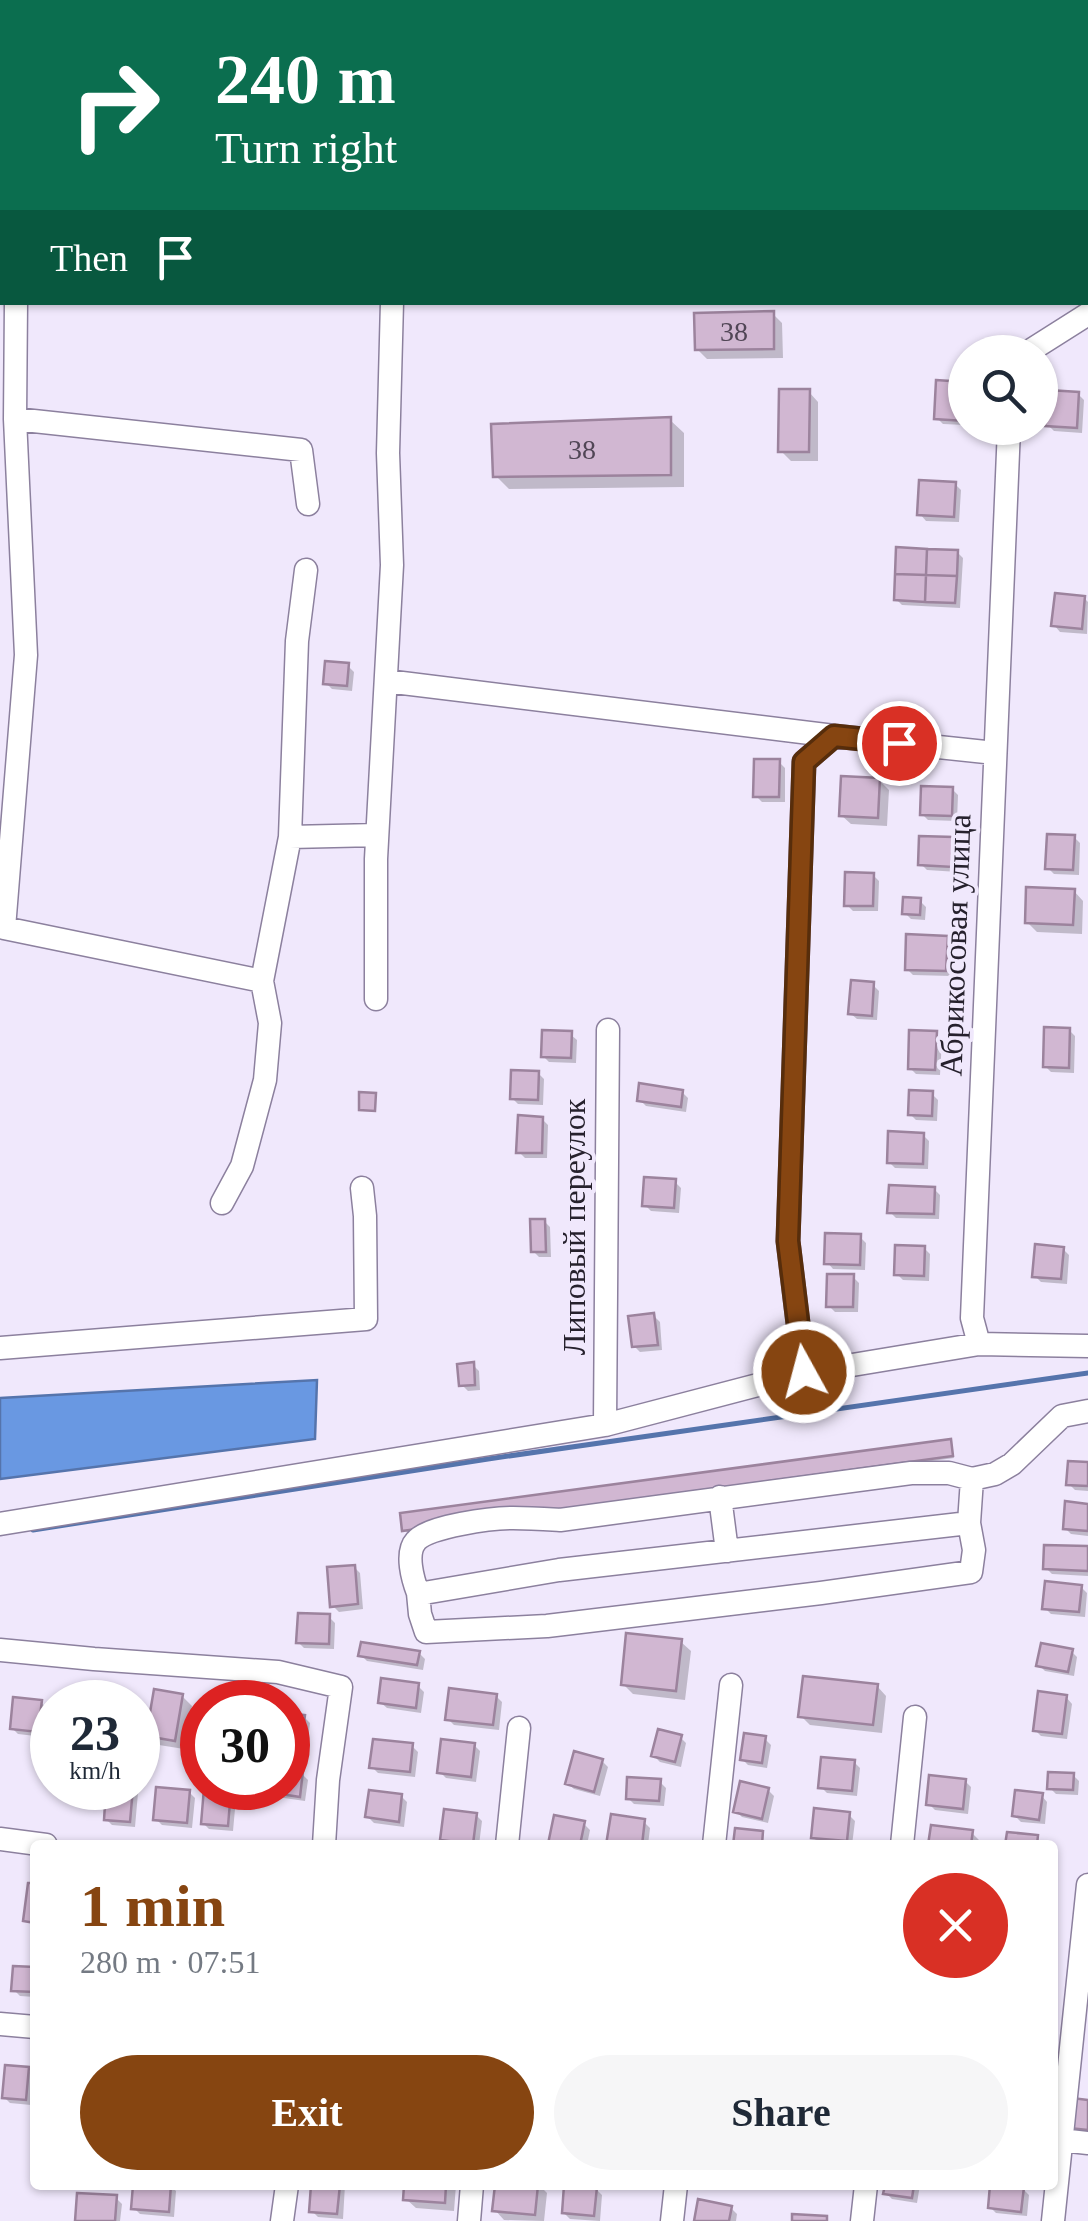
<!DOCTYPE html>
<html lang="en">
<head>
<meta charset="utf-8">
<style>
	:root { --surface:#fff; --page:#f6f6f7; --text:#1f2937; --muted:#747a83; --accent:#864511 }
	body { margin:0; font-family:Georgia,serif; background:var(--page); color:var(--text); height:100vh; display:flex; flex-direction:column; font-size:38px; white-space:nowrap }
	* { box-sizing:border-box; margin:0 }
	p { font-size:32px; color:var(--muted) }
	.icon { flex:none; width:55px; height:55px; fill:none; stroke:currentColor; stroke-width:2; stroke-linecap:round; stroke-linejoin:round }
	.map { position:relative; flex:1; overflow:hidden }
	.side { position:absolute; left:30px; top:1840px; width:1028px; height:350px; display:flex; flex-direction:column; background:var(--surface); border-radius:10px; box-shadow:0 2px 8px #0004 }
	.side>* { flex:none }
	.hud { position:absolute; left:0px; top:0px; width:1090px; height:305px; box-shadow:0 2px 8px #0004; background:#0b6e4f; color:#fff; overflow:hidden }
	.fabs { position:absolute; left:948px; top:335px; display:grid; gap:20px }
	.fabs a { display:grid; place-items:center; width:110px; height:110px; border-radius:50%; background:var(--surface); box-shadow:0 2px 8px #0004; font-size:50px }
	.speed { position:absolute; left:30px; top:1680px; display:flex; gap:20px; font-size:50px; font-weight:700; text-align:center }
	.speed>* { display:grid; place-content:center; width:130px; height:130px; border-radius:50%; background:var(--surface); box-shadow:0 2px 8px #0004; line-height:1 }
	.speed small { font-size:25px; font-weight:400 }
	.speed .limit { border:15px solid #d22; background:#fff; color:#111 }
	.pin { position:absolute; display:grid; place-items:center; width:85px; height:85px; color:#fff; margin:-42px; border:5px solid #fff; border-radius:50%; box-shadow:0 2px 10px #0007 }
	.me { position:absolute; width:110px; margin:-55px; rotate:353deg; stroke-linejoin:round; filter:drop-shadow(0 0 8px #0008) }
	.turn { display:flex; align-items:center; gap:35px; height:210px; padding:0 50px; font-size:45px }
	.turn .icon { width:130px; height:130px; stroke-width:2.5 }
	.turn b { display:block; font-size:70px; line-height:85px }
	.then { display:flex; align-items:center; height:95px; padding:0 50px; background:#0003; gap:20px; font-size:38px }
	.round { display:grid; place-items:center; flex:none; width:105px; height:105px; border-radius:52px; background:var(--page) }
	.head { display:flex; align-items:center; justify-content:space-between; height:170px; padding:0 50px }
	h1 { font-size:60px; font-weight:800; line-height:75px; color:var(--accent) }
	.cta { display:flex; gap:20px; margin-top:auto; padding:20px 50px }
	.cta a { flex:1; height:115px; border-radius:60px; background:var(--accent); color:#fff; font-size:40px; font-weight:800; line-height:115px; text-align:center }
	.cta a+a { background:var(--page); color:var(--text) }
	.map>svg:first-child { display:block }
</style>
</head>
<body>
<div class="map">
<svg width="1088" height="2221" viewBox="0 0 1088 2221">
	<rect width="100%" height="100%" fill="#f0e8fc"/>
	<path fill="#f7c8e0" d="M0,0H476V2H2V89L0,75Z"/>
	<path fill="#6998e2" stroke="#5574ac" stroke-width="2.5" d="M317,1380L315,1439L0,1479V1398Z"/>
	<path fill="#0003" d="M773,314L782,323L783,358L707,359L697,349Z
		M965,384V425L943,424L937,418Z
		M809,392L818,402V461H791L781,451Z
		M1078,394L1084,400L1082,433L1054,431L1048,425Z
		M670,420L684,433V487L509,489L495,475Z
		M955,484L961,490L959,522L926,521L920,514Z
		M957,552L963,558L960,608L902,605L896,599Z
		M1084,598L1088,602L1087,634L1060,632L1054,625Z
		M348,666L354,672L352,691L332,689L326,683Z
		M779,762L785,768V802H762L756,796Z
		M879,780L889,790L887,826L851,824L841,815Z
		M952,789L958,795L957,821L928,820L922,814Z
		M1074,837L1080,843L1079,875L1054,874L1048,868Z
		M953,840L959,846L958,872L927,870L921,864Z
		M873,875L879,881L878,911H853L847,905Z
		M1074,891L1083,901L1082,934L1037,932L1027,922Z
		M920,901L926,907L925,920L911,919L905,913Z
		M946,939L953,945L951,976L913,975L907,969Z
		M873,985L879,991L877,1020L857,1019L850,1013Z
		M1069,1030L1075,1036L1074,1073L1051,1072L1045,1066Z
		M570,1034L577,1040L576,1063L549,1062L543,1056Z
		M936,1034L942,1040L940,1075L916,1074L910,1068Z
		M538,1073L544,1079L543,1105L518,1104L512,1098Z
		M682,1092L688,1098L686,1112L646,1106L640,1100Z
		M932,1094L938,1100L937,1121L916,1120L910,1114Z
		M542,1119L548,1125L547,1158H525L519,1152Z
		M923,1135L929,1141L928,1169L895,1168L889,1162Z
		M675,1182L681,1188L679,1213L651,1211L645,1205Z
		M934,1189L940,1195L939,1219L896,1218L890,1212Z
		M544,1221L550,1227L551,1257H539L533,1251Z
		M860,1237L866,1243L865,1270L833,1269L827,1262Z
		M924,1248L930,1254L929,1281L903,1280L897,1274Z
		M1063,1249L1069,1255L1067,1284L1041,1282L1035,1276Z
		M853,1277L859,1283L858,1312H835L829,1306Z
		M654,1316L660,1322L662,1350L640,1352L634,1346Z
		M473,1365L479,1371L480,1390L468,1391L462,1385Z
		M950,1442L954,1458L407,1532L404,1529Z
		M1088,1464V1491L1075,1490L1069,1484Z
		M1088,1506V1536L1071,1534L1065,1528Z
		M1088,1549V1576L1052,1574L1046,1568Z
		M354,1567L360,1573L363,1609L339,1612L333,1606Z
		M1081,1587L1087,1593L1085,1617L1051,1614L1045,1608Z
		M329,1617L335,1623L334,1649L304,1648L298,1642Z
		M681,1642L691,1651L685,1700L633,1694L623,1684Z
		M1071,1651L1077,1657L1074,1676L1045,1671L1039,1665Z
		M419,1653L425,1659L423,1670L367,1661L361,1655Z
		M418,1686L424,1692L421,1713L387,1708L380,1702Z
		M877,1686L886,1696L882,1733L810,1725L801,1716Z
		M182,1696L192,1706L184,1749L159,1745L149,1735Z
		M496,1696L502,1702L499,1730L454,1725L448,1719Z
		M1066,1697L1072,1704L1067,1739L1041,1736L1035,1730Z
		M41,1702L47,1709L44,1737L18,1734L12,1728Z
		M288,1715L304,1717L310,1723L307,1749L288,1746Z
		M680,1737L686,1743L681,1767L660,1762L654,1756Z
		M765,1739L771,1745L767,1768L748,1765L742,1759Z
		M474,1745L480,1751L476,1782L446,1778L440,1772Z
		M412,1746L418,1752L415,1777L378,1773L372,1767Z
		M602,1761L608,1767L600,1796L574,1789L567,1783Z
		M854,1762L860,1768L857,1796L827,1793L821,1787Z
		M288,1772L302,1774L308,1780L305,1801L277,1797L271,1791V1788H288Z
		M1073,1775L1079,1781L1078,1795L1056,1794L1050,1788Z
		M965,1781L971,1787L968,1814L935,1810L929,1804Z
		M660,1782L666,1788L664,1806L634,1804L628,1798Z
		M109,1788H132L138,1793L135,1827L112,1825L106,1819Z
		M768,1790L774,1796L768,1823L742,1817L736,1811Z
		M189,1792L195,1798L192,1828L162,1825L156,1819Z
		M230,1792L236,1798L233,1831L209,1829L203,1823Z
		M1041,1795L1047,1802L1045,1824L1021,1822L1015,1816Z
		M401,1796L407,1802L404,1827L374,1823L368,1817Z
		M476,1815L482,1821L479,1845H448L442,1839Z
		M849,1815L855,1821L852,1845L819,1843L813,1837Z
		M644,1822L650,1828L648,1845H609Z
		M584,1824L590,1830L587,1845L551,1843Z
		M972,1833L981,1842V1845H931Z
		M35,1969V1997L20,1996L14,1990Z
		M28,2070L34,2076L31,2105L10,2103L4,2097Z
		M136,2185H170L176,2191L174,2217L140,2214L134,2208Z
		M314,2185H345L343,2219L318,2217L312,2211Z
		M407,2185H456L454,2211L416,2208L406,2199Z
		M497,2185H539L547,2193L544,2221L504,2220L495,2210Z
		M887,2185H920L917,2203L892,2199L886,2193Z
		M596,2189L602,2195L600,2221L570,2219L564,2213Z
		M1023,2189L1029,2195L1027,2216L996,2213L990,2207Z
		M116,2198L122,2204L120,2221H77Z
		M731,2208L737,2214L736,2221H696Z"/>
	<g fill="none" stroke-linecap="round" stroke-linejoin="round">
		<path stroke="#5574ac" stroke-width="5" d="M33,1530L488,1459L1088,1373"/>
	</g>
	<path fill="#d1b7d2" stroke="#9c839d" stroke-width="2.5" d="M774,311V349L695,350L694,313Z
		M936,380L965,382V421L934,419Z
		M779,389H810L809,452H778Z
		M1048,390L1079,392L1077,428L1045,426Z
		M671,417V475L493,477L491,424Z
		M919,480L956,482L954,517L917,515Z
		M896,547L927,549L926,575L895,574Z
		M927,549L958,550L957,576L926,575Z
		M895,574L926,575L925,602L894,600Z
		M926,575L957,576L955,603L925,602Z
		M1055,593L1085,596L1082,629L1051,626Z
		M325,661L349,663L347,686L323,684Z
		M754,759H780L779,797H753Z
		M841,776L880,778L878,818L839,816Z
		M921,786L953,787L952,816L920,815Z
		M1047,834L1075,835L1073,870L1045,869Z
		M919,836L954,837L953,867L918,865Z
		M845,872L874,873L873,906H844Z
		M1026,887L1075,889L1073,925L1025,923Z
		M903,897L921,898L920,915L902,914Z
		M906,934L948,936L946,971L905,970Z
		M851,980L874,982L872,1016L848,1014Z
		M1044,1027L1070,1028L1069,1068L1043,1067Z
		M542,1030L572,1031L571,1058L541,1057Z
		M909,1030L937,1031L935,1070L908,1069Z
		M511,1070L539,1071L538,1100L510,1099Z
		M639,1083L683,1090L681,1107L637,1101Z
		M909,1090L933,1091L932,1116L908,1115Z
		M359,1092L376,1093L375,1111L359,1110Z
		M518,1115L543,1117L542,1153H516Z
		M888,1131L924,1133L923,1164L887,1163Z
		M644,1177L676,1179L674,1208L642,1206Z
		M889,1185L935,1187L934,1214L887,1213Z
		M530,1219H545L546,1252H531Z
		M825,1233L861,1234L860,1265L824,1264Z
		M1035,1244L1064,1247L1061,1279L1032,1277Z
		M895,1245L925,1246L924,1276L894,1275Z
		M827,1274H854L853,1307H826Z
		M654,1313L658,1345L632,1347L628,1316Z
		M474,1362L475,1385L459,1386L457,1364Z
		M951,1439L953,1456L402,1531L400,1513Z
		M1068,1461L1088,1462V1486L1066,1485Z
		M1065,1501L1088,1504V1531L1063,1529Z
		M1044,1545L1088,1546V1571L1043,1569Z
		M355,1565L358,1604L330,1607L327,1567Z
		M1045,1581L1082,1585L1079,1612L1042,1609Z
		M298,1613L330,1614L329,1644L296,1643Z
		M626,1633L682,1639L676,1691L621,1685Z
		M361,1642L420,1651L417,1665L358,1656Z
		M1041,1643L1073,1649L1068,1672L1036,1666Z
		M803,1676L878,1684L873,1725L798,1717Z
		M381,1678L419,1683L416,1708L378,1703Z
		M449,1688L497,1694L493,1725L445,1720Z
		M154,1689L183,1694L175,1741L146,1736Z
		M1038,1691L1067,1695L1062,1734L1033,1731Z
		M13,1697L42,1700L38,1732L10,1729Z
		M288,1713L305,1715L301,1744L288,1742Z
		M658,1729L682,1735L675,1762L651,1756Z
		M744,1733L766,1736L762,1763L740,1760Z
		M373,1739L413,1743L410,1772L369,1768Z
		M441,1739L475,1743L471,1777L437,1773Z
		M574,1751L603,1759L594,1792L565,1784Z
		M821,1757L855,1760L852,1791L818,1788Z
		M288,1769L303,1771L300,1797L268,1792L269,1788H288Z
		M1048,1772L1074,1773L1073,1790L1047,1789Z
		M929,1775L966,1779L963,1809L926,1805Z
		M627,1777L661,1779L659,1801L626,1799Z
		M740,1781L769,1788L762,1819L733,1812Z
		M156,1787L190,1790L187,1823L153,1820Z
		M106,1788H133L130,1822L104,1820Z
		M204,1788L231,1790L228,1826L201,1824Z
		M369,1790L402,1794L399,1822L365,1817Z
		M1015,1790L1043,1793L1039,1820L1012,1816Z
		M814,1808L850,1812L847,1841L811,1838Z
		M444,1809L477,1813L473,1844L440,1840Z
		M611,1814L645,1819L642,1845H606Z
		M554,1815L585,1821L580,1845L548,1844Z
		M931,1825L973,1830L971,1845H928Z
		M735,1828L763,1831L762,1845H733Z
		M1007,1832L1038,1835L1037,1845H1005Z
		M28,1883H35V1923L23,1921Z
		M13,1966L35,1967V1992L11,1991Z
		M5,2065L29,2067L26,2100L2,2098Z
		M1072,2098L1088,2100V2130L1069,2128Z
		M133,2185H171L169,2212L131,2209Z
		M311,2185H340L337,2214L309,2212Z
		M404,2185H446L445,2203L403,2200Z
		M495,2185H538L535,2215L492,2211Z
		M564,2185L597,2187L594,2216L562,2213Z
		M885,2185H914L912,2198L883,2194Z
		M990,2185L1024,2187L1021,2212L988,2208Z
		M77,2193L117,2195L115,2221H75Z
		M698,2199L732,2206L729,2221H694Z
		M792,2214L827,2216V2221H792Z"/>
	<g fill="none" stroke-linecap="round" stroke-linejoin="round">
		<defs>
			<path id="minor" d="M851,0V2
				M1085,2V0
				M0,226L2,227
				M16,302L15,419L26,655L4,928L262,981L270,1023L265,1080L242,1166L222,1203
				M1028,352L1088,314
				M15,419L301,450L308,504
				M386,681L834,736
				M290,837L377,835
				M262,981L290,837L297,641L306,570
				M376,999V859L392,565L388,453L392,302
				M979,1344L972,1318L1009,428
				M0,1348L366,1319L365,1216L362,1188
				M804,1373L788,1241L804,762L834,736L995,753
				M605,1425L608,1030
				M972,1479L969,1523L559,1570L424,1593H418C413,1580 405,1553 416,1541C428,1526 493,1518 513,1518C529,1518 544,1519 560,1520L911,1473H949L972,1479L995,1474L1012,1464L1062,1416L1088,1411
				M720,1497L727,1551
				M0,1524L605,1425L804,1373L979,1344L1088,1346
				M418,1593L420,1614L426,1632L547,1626L821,1593L971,1572L974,1550L969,1523
				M0,1650L94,1659L278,1672L341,1687L328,1780L324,1845
				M0,1839L46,1845
				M507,1845L519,1728
				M714,1845L731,1685
				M902,1845L915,1717
				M0,2024L35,2027
				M1052,2139L1088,2143
				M282,2221L287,2185
				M469,2221L472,2185
				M672,2221L676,2185
				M862,2221L866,2185
				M1053,2221L1088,1885"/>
		</defs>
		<use href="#minor" stroke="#8c809e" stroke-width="25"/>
		<use href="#minor" stroke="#fff" stroke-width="22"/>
	</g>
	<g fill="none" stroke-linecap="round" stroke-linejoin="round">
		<defs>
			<path id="route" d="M804,1372L788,1241L804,762L834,736L899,743"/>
		</defs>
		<use href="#route" stroke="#572d0b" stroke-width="25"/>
		<use href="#route" stroke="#864511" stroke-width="18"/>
	</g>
	<g text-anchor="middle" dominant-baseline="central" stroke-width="8" stroke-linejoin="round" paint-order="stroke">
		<g font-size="28" fill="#514656">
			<text x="734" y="331">38</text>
			<text x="582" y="449">38</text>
		</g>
		<g font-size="32" fill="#26212d" stroke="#f0e8fc">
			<text transform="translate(955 945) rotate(-88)">Абрикосовая улица</text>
			<text transform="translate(574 1227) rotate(-90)">Липовый переулок</text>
		</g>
	</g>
</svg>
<div class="fabs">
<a><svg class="icon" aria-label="search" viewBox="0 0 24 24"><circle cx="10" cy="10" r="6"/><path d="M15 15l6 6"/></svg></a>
</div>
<div class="speed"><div>23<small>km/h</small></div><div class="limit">30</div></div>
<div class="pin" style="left:899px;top:743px;background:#d93025"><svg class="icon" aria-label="arrive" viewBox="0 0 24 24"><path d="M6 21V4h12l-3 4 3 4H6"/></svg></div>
<svg class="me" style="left:804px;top:1372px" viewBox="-20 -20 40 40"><circle r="17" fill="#864511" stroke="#fff" stroke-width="3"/><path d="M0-11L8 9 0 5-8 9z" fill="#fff"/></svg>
<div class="hud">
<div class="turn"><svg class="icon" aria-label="right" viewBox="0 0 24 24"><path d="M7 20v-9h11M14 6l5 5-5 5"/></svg><div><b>240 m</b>Turn right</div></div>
<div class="then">Then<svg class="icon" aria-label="arrive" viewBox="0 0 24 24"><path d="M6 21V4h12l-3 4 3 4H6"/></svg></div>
</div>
<section class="side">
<div class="head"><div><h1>1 min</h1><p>280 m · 07:51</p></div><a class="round" style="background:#d93025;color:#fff"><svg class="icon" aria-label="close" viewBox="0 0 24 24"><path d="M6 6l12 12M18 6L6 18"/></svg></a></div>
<div class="cta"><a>Exit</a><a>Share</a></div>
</section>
</div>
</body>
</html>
